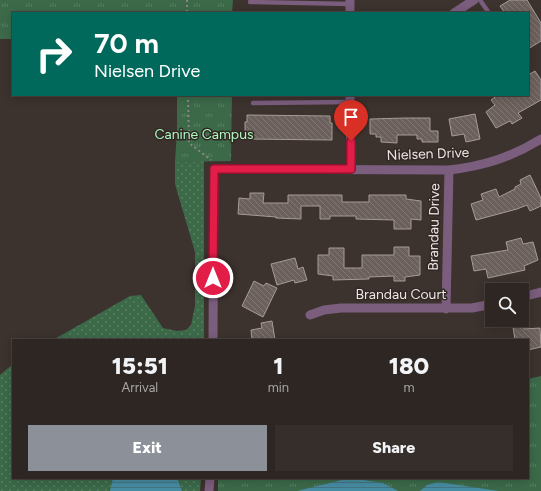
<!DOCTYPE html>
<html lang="en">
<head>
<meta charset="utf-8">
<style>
	:root { --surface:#2d2622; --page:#352e2a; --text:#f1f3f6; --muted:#a7a5a5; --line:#484340; --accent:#8c9099 }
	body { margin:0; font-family:Figtree,sans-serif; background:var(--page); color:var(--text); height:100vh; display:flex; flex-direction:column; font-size:15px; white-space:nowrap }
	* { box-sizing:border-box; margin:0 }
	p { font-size:13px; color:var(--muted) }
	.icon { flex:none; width:22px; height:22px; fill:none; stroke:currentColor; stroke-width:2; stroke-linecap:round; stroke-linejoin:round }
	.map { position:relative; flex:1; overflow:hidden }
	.details { position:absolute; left:12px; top:339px; width:517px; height:140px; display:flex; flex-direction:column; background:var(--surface); border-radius:0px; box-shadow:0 2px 10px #0003,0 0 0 1px var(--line) }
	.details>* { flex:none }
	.guide { position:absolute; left:12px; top:12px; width:517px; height:84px; border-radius:0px; box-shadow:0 2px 10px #0003,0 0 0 1px var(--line); background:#00695c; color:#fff; overflow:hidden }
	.tools { position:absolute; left:485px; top:283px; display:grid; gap:8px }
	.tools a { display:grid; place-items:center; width:44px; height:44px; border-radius:0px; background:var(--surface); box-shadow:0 2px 10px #0003,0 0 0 1px var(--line); font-size:20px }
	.pin { position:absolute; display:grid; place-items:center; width:34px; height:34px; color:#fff; margin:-41px -17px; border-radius:50% 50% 50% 0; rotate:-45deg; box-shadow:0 0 4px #0007 }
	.pin .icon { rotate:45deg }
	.me { position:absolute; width:44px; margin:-22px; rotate:0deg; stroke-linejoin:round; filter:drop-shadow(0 0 3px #0008) }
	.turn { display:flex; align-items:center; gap:14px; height:84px; padding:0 16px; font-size:18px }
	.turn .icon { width:52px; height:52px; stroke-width:2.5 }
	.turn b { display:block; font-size:28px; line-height:34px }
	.eta { display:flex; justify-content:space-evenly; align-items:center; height:68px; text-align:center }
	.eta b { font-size:24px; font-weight:800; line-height:28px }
	.button { display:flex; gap:8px; margin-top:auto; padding:8px 16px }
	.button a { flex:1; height:46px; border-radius:0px; background:var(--accent); color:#fff; font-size:16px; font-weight:800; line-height:46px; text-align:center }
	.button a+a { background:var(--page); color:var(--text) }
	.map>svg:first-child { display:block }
</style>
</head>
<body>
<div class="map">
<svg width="541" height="491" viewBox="0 0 541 491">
	<defs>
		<pattern id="grass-dots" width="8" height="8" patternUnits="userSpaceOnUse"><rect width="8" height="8" fill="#3c6a49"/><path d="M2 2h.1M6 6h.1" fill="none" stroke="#587f63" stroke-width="1.8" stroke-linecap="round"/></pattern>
		<pattern id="park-tufts" width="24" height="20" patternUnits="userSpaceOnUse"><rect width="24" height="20" fill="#3c6a49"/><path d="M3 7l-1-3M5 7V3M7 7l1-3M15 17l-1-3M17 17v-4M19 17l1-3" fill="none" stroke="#587f63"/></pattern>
		<pattern id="water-rules" width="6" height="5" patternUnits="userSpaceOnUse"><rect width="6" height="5" fill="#468da3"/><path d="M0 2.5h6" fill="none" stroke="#467482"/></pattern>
		<pattern id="building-back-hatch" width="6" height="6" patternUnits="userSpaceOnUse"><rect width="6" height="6" fill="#6b605c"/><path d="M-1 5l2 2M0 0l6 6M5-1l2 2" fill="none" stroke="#807773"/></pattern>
	</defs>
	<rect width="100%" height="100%" fill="#3c322e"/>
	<path fill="url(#grass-dots)" d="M204,161V340H53L130,296L141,295L163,328L177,331L186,330L191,325L195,306V252L175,184V162Z
		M13,364V478H201L200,491H0V375Z"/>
	<path fill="url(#park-tufts)" d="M0,0H233L232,13H13V39H0Z
		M177,95H232L231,161L175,162L177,131Z
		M541,376V491H218V478H528V379Z"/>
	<path fill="url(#water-rules)" d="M113,478H177L182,491H110Z
		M350,478L383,483L398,491H297Z
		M438,482L499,491H420L427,485Z"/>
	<path fill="url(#building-back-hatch)" stroke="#a79b96" d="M510,0H527L541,23V41L528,49V13H505L500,6Z
		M535,71L541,80V100L518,113L522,118L512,124L510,121L496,128L486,112L495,105L491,100L498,95H528V75Z
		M475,114L480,139L466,142L464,134L452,136L449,119Z
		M247,115L330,116V123H332V140L245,139V122H247Z
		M405,118H430V131H438V142H422V139H417V135H397V143L381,142V137H376V134H370V119Z
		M530,175L541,198V206L530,211L527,205L517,209L476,220L471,204L483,200L481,194L496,189L499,197L515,189V187L521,184L520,180Z
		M250,193H264L263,203H288V195H342V202H369V195H406V199L421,201V220L411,219V229H394V220L356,219V216H330V219H320V206H301V219L276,218V217L238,214L239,198L250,199Z
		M521,238L523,244L533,242L538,260L524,266L525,270L488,278L486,269L474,271L471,256L508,250L506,242Z
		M394,247H409V256H420V275L405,277V281H394V276L369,277V279L333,280V276L318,274V255H329V248H344V268H362V255H394Z
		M295,258L298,269L303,267L307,280L295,283L294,280L277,285L271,264Z
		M254,281L264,286L266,283L277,288L263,317L242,306Z
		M272,321L275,340H252L251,330L262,328L261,323Z
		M524,325V329L540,328L541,347L528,350V340H515L513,327Z"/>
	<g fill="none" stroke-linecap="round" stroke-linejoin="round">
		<path stroke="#8f8683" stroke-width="2" stroke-dasharray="2 3" stroke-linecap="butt" d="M187,0V13
			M188,95L189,143L211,160"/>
		<path stroke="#7b5d7e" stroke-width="4.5" d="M480,0L489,13
			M250,2L350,4
			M253,103L350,102"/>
		<path stroke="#7b5d7e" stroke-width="9" d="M350,13V0
			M454,13L474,0
			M350,95L351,169
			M522,297L541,292
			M446,309L449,170
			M310,315L324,310L341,308H472L492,304
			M213,340L214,169L449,170C484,166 512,157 541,139
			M209,491L210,478"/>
	</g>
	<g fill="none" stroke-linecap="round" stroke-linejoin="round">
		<defs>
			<path id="route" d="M213,278L214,169H351V141"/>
		</defs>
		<use href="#route" stroke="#92132f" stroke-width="10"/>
		<use href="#route" stroke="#e11d48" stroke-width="7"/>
	</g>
	<g text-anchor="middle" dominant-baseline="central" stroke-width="3" stroke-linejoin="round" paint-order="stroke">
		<g font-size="14" fill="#acf8bf" stroke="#322825">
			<text x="204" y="134">Canine Campus</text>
		</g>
		<g font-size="14" fill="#ece5e3" stroke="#322825">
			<text transform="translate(428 154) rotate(-2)">Nielsen Drive</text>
			<text transform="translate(434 227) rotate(-89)">Brandau Drive</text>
			<text x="401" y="294">Brandau Court</text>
		</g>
	</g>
</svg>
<div class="tools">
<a><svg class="icon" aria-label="search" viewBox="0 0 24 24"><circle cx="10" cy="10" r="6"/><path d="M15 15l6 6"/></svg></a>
</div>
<div class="pin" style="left:351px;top:141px;background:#d93025"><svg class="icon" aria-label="arrive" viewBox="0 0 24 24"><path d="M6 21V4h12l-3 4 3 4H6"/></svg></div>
<svg class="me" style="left:213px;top:278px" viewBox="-20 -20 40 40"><circle r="17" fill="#e11d48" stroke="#fff" stroke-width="3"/><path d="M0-11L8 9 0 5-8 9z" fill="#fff"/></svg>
<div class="guide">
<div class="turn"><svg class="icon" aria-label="right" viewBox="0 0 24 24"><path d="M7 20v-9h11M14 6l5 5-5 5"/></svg><div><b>70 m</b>Nielsen Drive</div></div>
</div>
<section class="details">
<div class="eta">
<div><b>15:51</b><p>Arrival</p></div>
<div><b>1</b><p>min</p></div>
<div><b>180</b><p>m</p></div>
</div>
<div class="button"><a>Exit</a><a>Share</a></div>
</section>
</div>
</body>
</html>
